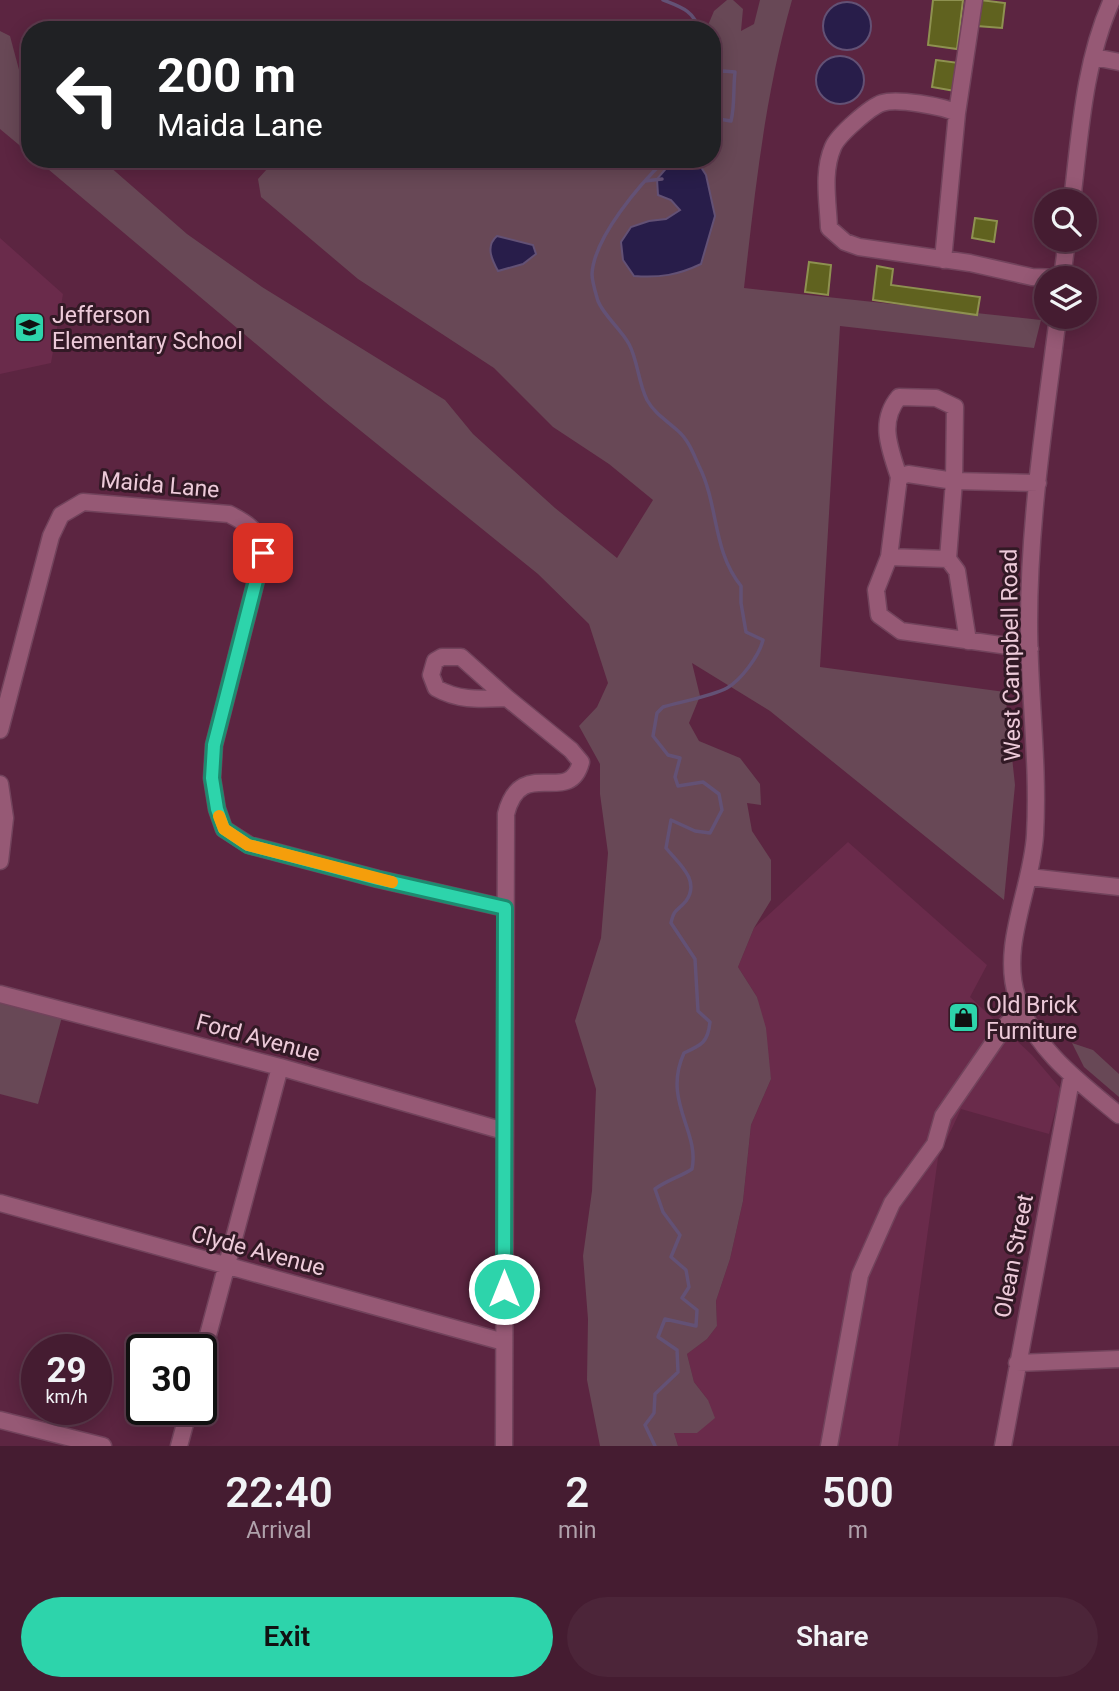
<!DOCTYPE html>
<html lang="en">
<head>
<meta charset="utf-8">
<style>
	:root { --surface:#451c31; --page:#4c2539; --text:#f1f3f6; --muted:#b0a1ab; --line:#5d3a4d; --accent:#2dd4ab }
	body { margin:0; font-family:Roboto,sans-serif; background:var(--page); color:var(--text); height:100vh; display:flex; flex-direction:column; font-size:26px; white-space:nowrap }
	* { box-sizing:border-box; margin:0 }
	p { font-size:23px; color:var(--muted) }
	.icon { flex:none; width:38px; height:38px; fill:none; stroke:currentColor; stroke-width:2; stroke-linecap:round; stroke-linejoin:round }
	.map { position:relative; height:1446px; overflow:hidden }
	.details { display:flex; flex-direction:column; background:var(--surface); flex:1 }
	.details>* { flex:none }
	.hud { position:absolute; left:21px; top:21px; width:700px; height:147px; border-radius:28px; box-shadow:0 4px 18px #0003,0 0 0 2px var(--line); background:#202124; color:#fff; overflow:hidden }
	.buttons { position:absolute; left:1034px; top:189px; display:grid; gap:14px }
	.buttons a { display:grid; place-items:center; width:63px; height:63px; border-radius:50%; background:var(--surface); box-shadow:0 4px 18px #0003,0 0 0 2px var(--line); font-size:35px }
	.speed { position:absolute; left:21px; top:1334px; display:flex; gap:14px; font-size:35px; font-weight:700; text-align:center }
	.speed>* { display:grid; place-content:center; width:91px; height:91px; border-radius:50%; background:var(--surface); box-shadow:0 4px 18px #0003,0 0 0 2px var(--line); line-height:1 }
	.speed small { font-size:18px; font-weight:400 }
	.speed .limit { border:4px solid #111; border-radius:10px; background:#fff; color:#111 }
	.pin { position:absolute; display:grid; place-items:center; width:60px; height:60px; color:#fff; margin:-30px; border-radius:14px; box-shadow:0 4px 10px #0006 }
	.me { position:absolute; width:77px; margin:-38px; rotate:0deg; stroke-linejoin:round; filter:drop-shadow(0 0 5px #0008) }
	.turn { display:flex; align-items:center; gap:24px; height:147px; padding:0 21px; font-size:32px }
	.turn .icon { width:91px; height:91px; stroke-width:2.5 }
	.turn b { display:block; font-size:49px; line-height:60px }
	.eta { display:flex; justify-content:space-evenly; align-items:center; height:119px; text-align:center }
	.eta b { font-size:42px; font-weight:600; line-height:49px }
	.cta { display:flex; gap:14px; margin-top:auto; padding:14px 21px }
	.cta a { flex:1; height:80px; border-radius:42px; background:var(--accent); color:#111; font-size:28px; font-weight:600; line-height:80px; text-align:center }
	.cta a+a { background:var(--page); color:var(--text) }
	.map>svg:first-child { display:block }
</style>
</head>
<body>
<div class="map">
<svg width="1119" height="1446" viewBox="0 0 1119 1446">
	<rect width="100%" height="100%" fill="#5c2541"/>
	<path fill="#6a2b4b" d="M0,238L63,294L51,363L0,374Z
		M848,842L987,965L970,997L1032,1055L1061,1089L1049,1134L961,1109L938,1158L898,1446H678L674,1433H697L708,1400L694,1382L687,1354L707,1339L717,1326L716,1301L730,1259L743,1201L751,1125L771,1079L757,997L738,967L754,928Z"/>
	<path fill="#684856" fill-rule="evenodd" d="M727,0H733L743,9L741,31L754,24L760,0H792C765,94 755,191 744,288L1041,320L1034,348L840,326L820,667L1005,692L1015,785L1004,900L770,711L692,663L700,696L689,723L699,741L740,758L760,784L761,805L747,803L752,831L771,860V900L754,928L738,967L757,997L766,1028L771,1079L751,1125L743,1201L730,1259L716,1301L717,1326L707,1339L687,1354L694,1382L708,1400L715,1418L697,1433H674L678,1446H600L587,1380L588,1319L583,1256L592,1191L596,1089L575,1021L601,938L608,853L600,794V764L579,726L597,707L608,683L589,624L538,574L325,402L36,159H101L187,234L262,287L445,400L473,434L555,508L617,558L653,500L609,464L553,427L494,368L358,279L261,197L258,179L276,159H712V30H706L714,11ZM706,175L715,216L709,234L649,221L666,219L680,209L671,200L658,195Z
		M0,31L10,36L30,111V154L0,129Z
		M0,1000L62,1017L38,1104L0,1094Z
		M1072,1043L1093,1050L1119,1074V1097L1084,1067Z"/>
	<path fill="#281d4a" stroke="#635175" stroke-width="2" d="M823 26a24 24 0 1 1 48 0a24 24 0 1 1-48 0Z
		M816 80a24 24 0 1 1 48 0a24 24 0 1 1-48 0Z
		M687,160L699,164L706,175L715,216L701,264C678,275 660,278 634,276L623,260L621,242L631,227L649,221L666,219L680,210L671,200L658,195L657,179L669,165Z
		M497,236L533,245L536,254L523,264L498,271C492,260 485,246 497,236Z"/>
	<g fill="none" stroke-linecap="round" stroke-linejoin="round">
		<path stroke="#635175" stroke-width="3.5" d="M663,0C678,6 696,11 698,30
			M712,79L723,71L735,72C733,89 735,105 731,121L712,118
			M645,181L662,179
			M655,1446L645,1425L654,1413L655,1394L678,1372L677,1350L658,1337L665,1319L696,1326L697,1310L682,1298L689,1287L686,1270L671,1257L680,1235L663,1212L655,1189C667,1180 680,1177 692,1169C700,1131 662,1101 684,1053C702,1045 708,1042 710,1022L698,1011L695,959L671,923C674,908 678,911 686,901C701,880 678,863 666,848L671,820L695,831L710,833L722,810L719,794L703,782L678,786L675,777L680,758L668,755L653,736L657,713L663,707C680,702 712,696 727,688C741,680 759,656 763,640L746,632L741,603V586C712,550 719,506 699,466C693,453 688,439 677,430C666,420 655,414 647,400C638,382 638,361 629,344C621,329 604,316 598,301C596,294 592,282 592,274C594,237 640,184 666,159"/>
	</g>
	<path fill="#60621f" stroke="#8e9150" stroke-width="2" d="M933,0H963L957,49L928,45Z
		M980,0L1005,3L1002,28L977,26Z
		M936,60L959,63L955,91L932,87Z
		M975,218L997,221L994,242L972,238Z
		M809,262L831,265L828,295L805,292Z
		M877,266L893,269L891,285L980,297L977,315L873,300Z"/>
	<g fill="none" stroke-linecap="round" stroke-linejoin="round">
		<defs>
			<path id="minor" d="M1094,57L1119,62
				M957,113L974,0
				M1072,201C1080,134 1084,62 1112,0
				M943,260L957,113C942,106 897,98 882,103C870,107 838,135 833,147C822,172 828,202 829,228L845,242L859,247L970,263L1032,277L1060,278
				M1062,278L1067,240
				M1058,317C1045,419 1029,520 1029,623C1029,694 1039,764 1035,835C1032,888 1000,945 1017,997C1033,1048 1079,1082 1119,1115
				M899,477C890,449 878,422 899,397L936,398L955,407L954,481L948,559L957,571L968,641
				M889,557L876,590L879,615L901,631L1030,649
				M948,559L889,557L899,477L908,474L954,481L1038,483
				M442,657H461L507,698C480,699 459,701 436,688L431,675L435,661Z
				M0,730L51,536L61,515L83,502L229,514C251,525 256,529 263,553L214,745L212,778L217,809L224,829L249,845L378,879L505,908
				M0,784L5,818L0,861
				M1029,877L1119,887
				M0,994L280,1067L504,1131
				M0,1203L504,1342
				M201,1361L280,1067
				M1017,1363L1119,1359
				M0,1420L103,1446
				M179,1446L189,1409
				M504,1446L506,814C521,754 569,808 581,762L571,750L507,698
				M829,1446L860,1275L892,1203L935,1144L943,1116L1005,1026L1022,1009
				M1003,1446L1072,1075"/>
		</defs>
		<use href="#minor" stroke="#72435c" stroke-width="19"/>
		<use href="#minor" stroke="#965975" stroke-width="16"/>
	</g>
	<g fill="none" stroke-linecap="round" stroke-linejoin="round">
		<defs>
			<path id="route" d="M263,553L214,745L212,778L217,809L224,829L248,845L378,879L505,908L504,1289"/>
		</defs>
		<use href="#route" stroke="#1d8a6f" stroke-width="18"/>
		<use href="#route" stroke="#2dd4ab" stroke-width="12"/>
		<path stroke="#f59e0b" stroke-width="12" d="M219,816L224,829L248,845L392,882"/>
	</g>
	<defs>
		<symbol id="school-square" viewBox="-11 -11 22 22"><rect x="-9" y="-9" width="18" height="18" rx="4" fill="#2dd4ab" stroke="#321925"/><path d="M0-5L7-2L0 1L-7-2ZM-4 1L0 2.5L4 1V4Q0 6-4 4Z" fill="#111"/></symbol>
		<symbol id="shop-square" viewBox="-11 -11 22 22"><rect x="-9" y="-9" width="18" height="18" rx="4" fill="#2dd4ab" stroke="#321925"/><path d="M-5-2.5h2.3a2.7 3.5 0 0 1 5.4 0H5L5.5 6h-11ZM-1.5-2.5h3a1.5 2.3 0 0 0-3 0Z" fill="#111"/></symbol>
	</defs>
	<g fill-rule="evenodd">
		<use href="#school-square" x="12" y="310" width="35" height="35"/>
		<use href="#shop-square" x="946" y="1000" width="35" height="35"/>
	</g>
	<g text-anchor="middle" dominant-baseline="central" stroke-width="6" stroke-linejoin="round" paint-order="stroke">
		<g font-size="23" fill="#edcad9" stroke="#321925" text-anchor="start">
			<text x="52" y="315">Jefferson<tspan x="52" dy="26">Elementary School</tspan></text>
			<text x="986" y="1005">Old Brick<tspan x="986" dy="26">Furniture</tspan></text>
		</g>
		<g font-size="23" fill="#edcad9" stroke="#321925">
			<text transform="translate(160 485) rotate(5)">Maida Lane</text>
			<text transform="translate(1011 655) rotate(-91)">West Campbell Road</text>
			<text transform="translate(258 1038) rotate(15)">Ford Avenue</text>
			<text transform="translate(258 1251) rotate(15)">Clyde Avenue</text>
			<text transform="translate(1014 1256) rotate(-79)">Olean Street</text>
		</g>
	</g>
</svg>
<div class="buttons">
<a><svg class="icon" aria-label="search" viewBox="0 0 24 24"><circle cx="10" cy="10" r="6"/><path d="M15 15l6 6"/></svg></a>
<a><svg class="icon" aria-label="layers" viewBox="0 0 24 24"><path d="M12 4l9 5-9 5-9-5zM3 14l9 5 9-5"/></svg></a>
</div>
<div class="speed"><div>29<small>km/h</small></div><div class="limit">30</div></div>
<div class="pin" style="left:263px;top:553px;background:#d93025"><svg class="icon" aria-label="arrive" viewBox="0 0 24 24"><path d="M6 21V4h12l-3 4 3 4H6"/></svg></div>
<svg class="me" style="left:504px;top:1289px" viewBox="-20 -20 40 40"><circle r="17" fill="#2dd4ab" stroke="#fff" stroke-width="3"/><path d="M0-11L8 9 0 5-8 9z" fill="#fff"/></svg>
<div class="hud">
<div class="turn"><svg class="icon" aria-label="left" viewBox="0 0 24 24"><path d="M17 20v-9H6M10 6l-5 5 5 5"/></svg><div><b>200 m</b>Maida Lane</div></div>
</div>
</div>
<section class="details">
<div class="eta">
<div><b>22:40</b><p>Arrival</p></div>
<div><b>2</b><p>min</p></div>
<div><b>500</b><p>m</p></div>
</div>
<div class="cta"><a>Exit</a><a>Share</a></div>
</section>
</body>
</html>
